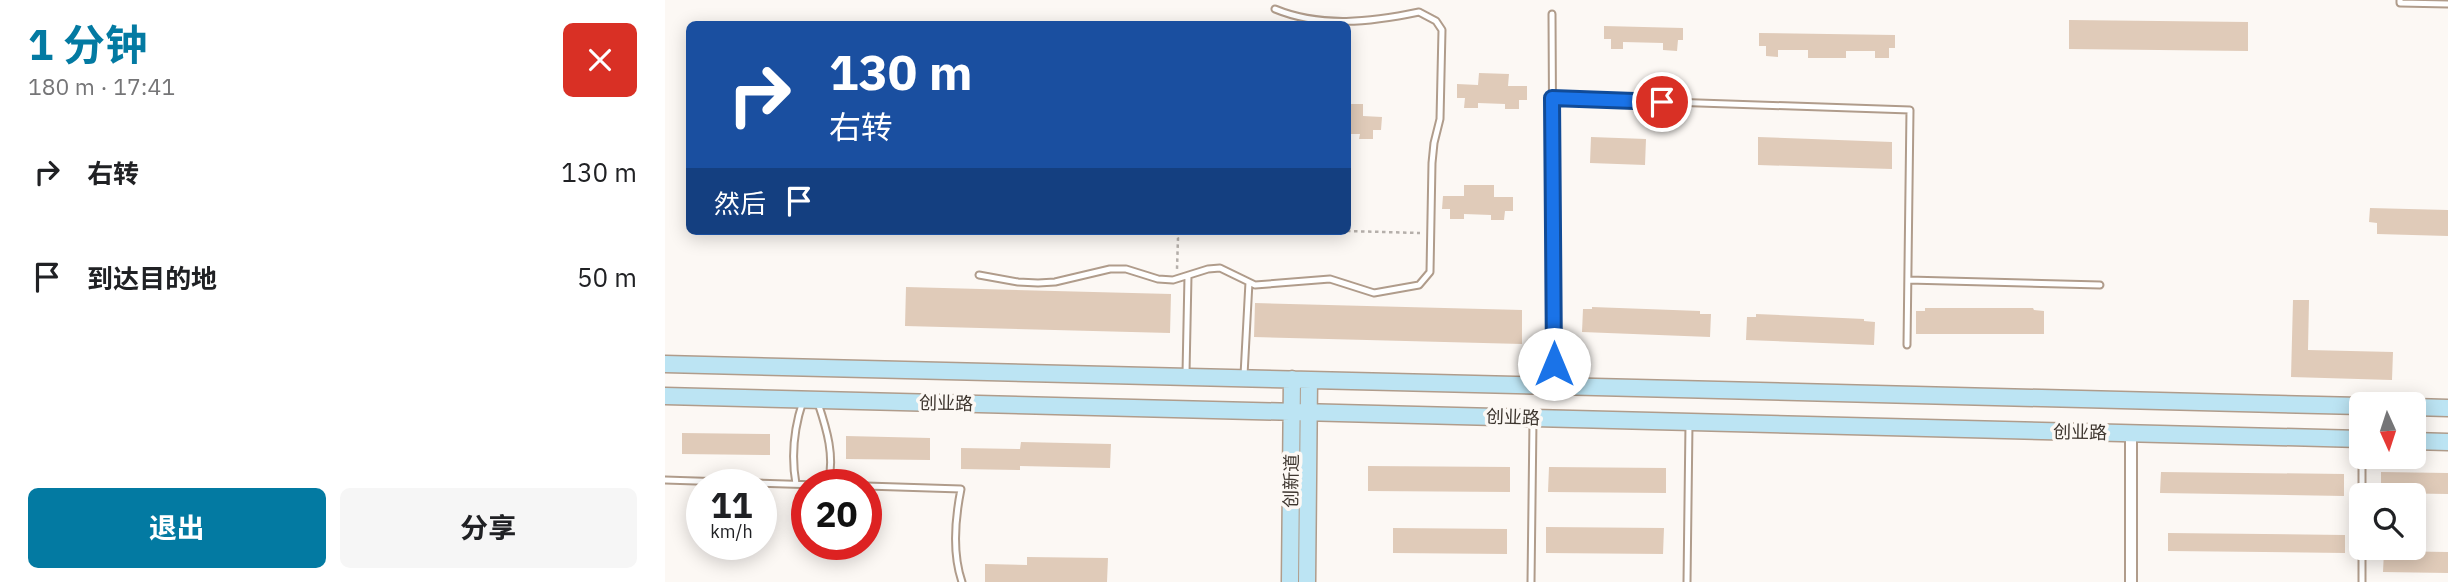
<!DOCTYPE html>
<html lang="zh">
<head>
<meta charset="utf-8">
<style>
	:root { --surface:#fff; --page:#f6f6f6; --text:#202124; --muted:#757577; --accent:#037aa2 }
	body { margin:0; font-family:"IBM Plex Sans","Noto Sans SC",sans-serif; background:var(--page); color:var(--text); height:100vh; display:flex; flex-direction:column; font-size:26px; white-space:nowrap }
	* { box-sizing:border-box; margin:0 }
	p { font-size:23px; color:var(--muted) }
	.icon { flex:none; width:38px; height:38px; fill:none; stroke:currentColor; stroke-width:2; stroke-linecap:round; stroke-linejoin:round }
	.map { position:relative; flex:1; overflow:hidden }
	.details { display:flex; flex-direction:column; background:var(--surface); width:665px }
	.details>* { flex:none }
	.guide { position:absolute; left:21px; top:21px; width:665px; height:214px; border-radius:10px; box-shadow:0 4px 18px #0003; background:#1a4fa0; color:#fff; overflow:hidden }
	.needle { width:46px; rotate:177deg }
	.controls { position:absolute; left:1684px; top:392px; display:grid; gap:14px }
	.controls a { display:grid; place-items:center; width:77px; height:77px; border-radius:10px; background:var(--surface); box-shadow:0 4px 18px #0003; font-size:35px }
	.speed { position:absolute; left:21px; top:469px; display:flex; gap:14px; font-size:35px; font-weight:700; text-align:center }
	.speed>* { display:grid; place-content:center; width:91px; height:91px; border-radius:50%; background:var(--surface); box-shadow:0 4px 18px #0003; line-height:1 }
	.speed small { font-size:18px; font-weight:400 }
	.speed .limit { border:10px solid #d22; background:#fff; color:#111 }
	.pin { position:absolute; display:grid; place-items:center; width:60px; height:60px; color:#fff; margin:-30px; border:4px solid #fff; border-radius:50%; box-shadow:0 2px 7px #0007 }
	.me { position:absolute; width:77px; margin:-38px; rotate:0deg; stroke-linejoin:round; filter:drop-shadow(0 0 5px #0008) }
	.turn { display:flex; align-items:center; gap:24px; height:147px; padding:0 28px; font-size:32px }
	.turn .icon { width:91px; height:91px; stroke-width:2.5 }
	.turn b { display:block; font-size:49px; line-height:60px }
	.then { display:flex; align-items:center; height:66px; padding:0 28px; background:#0003; gap:14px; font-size:26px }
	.round { display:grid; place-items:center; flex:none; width:74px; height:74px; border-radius:10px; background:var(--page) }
	.overview { display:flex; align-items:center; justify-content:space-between; height:119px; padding:0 28px }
	h1 { font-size:42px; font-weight:700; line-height:52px; color:var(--accent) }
	.action { display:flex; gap:14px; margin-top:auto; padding:14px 28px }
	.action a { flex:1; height:80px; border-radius:10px; background:var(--accent); color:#fff; font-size:28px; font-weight:700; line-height:80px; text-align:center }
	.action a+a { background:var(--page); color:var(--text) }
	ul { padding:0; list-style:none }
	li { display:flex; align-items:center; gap:21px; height:105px; padding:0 28px }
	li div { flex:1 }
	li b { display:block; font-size:26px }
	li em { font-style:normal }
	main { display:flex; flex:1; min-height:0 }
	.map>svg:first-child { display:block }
</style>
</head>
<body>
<main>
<section class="details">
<div class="overview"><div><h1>1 分钟</h1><p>180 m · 17:41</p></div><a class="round" style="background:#d93025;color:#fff"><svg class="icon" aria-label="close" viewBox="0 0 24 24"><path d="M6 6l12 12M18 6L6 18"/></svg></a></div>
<ul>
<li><svg class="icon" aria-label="right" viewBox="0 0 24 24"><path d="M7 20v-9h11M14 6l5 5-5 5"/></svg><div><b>右转</b></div><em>130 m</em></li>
<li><svg class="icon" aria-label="arrive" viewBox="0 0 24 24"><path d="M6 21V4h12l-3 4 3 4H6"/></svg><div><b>到达目的地</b></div><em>50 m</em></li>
</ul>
<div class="action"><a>退出</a><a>分享</a></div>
</section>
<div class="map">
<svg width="1783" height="582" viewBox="0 0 1783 582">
	<rect width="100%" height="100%" fill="#fcf8f4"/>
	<path fill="#e0cbb9" d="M1404,20L1583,22V51L1404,49Z
		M939,26L1018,28V40H1013L1012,51L998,50V43L958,42V49H946V39H939Z
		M1094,33L1230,35V48H1224V58H1210V51H1181V58H1143V50H1113V57L1101,56V46H1094Z
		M814,73L844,74L843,86H862V100H854V109H840V104L813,103V108H799L800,98H792V84L813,85Z
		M682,104H698V116L717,117L716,130H708V139H694L695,134H682Z
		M926,137L981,139L980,165L925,163Z
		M1093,137L1227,142V169L1093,165Z
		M799,185H829V197H848V211H840L839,220H826V215L799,214V219H785V209H777L778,196H799Z
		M1705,208L1783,210V236L1712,234V223L1704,222Z
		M241,287L506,294L505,333L240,326Z
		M1628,300H1644L1643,350L1728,352L1727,380L1626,377Z
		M590,303L857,310V344L589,337Z
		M927,307L1035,311V314H1046L1045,337L917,332L918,309H927Z
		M1260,308H1368L1369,310L1379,311V334H1251V311H1260Z
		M1091,314L1199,319V321L1210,322L1209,345L1081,340L1082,317H1091Z
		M17,433L105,434V455L17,454Z
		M181,436L265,438V460L181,459Z
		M356,442L446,444L445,468L355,466V470L296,469V448L355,449Z
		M703,466L845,467V492L703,491Z
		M884,467L1001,468V493L883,492Z
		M1496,472L1679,474V496L1495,493Z
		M1716,472L1783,473V494L1716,493Z
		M881,527L999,528L998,554L881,553Z
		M728,528L842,529V554L728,553Z
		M1503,533L1680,535V553L1503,551Z
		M1719,551L1783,552V573L1718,572Z
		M362,557L443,558L442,582H320V564L362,565Z"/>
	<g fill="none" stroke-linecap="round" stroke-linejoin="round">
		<defs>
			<path id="lane" d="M1735,0V3L1783,4
				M887,14L889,382
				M887,98L1245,110L1242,345
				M314,275L353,282L373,283L390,282L445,269H461L493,279L508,280L543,269L555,268L590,285L665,279L709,293L754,285L765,272L767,163L769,143L775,119L777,30L771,21L754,12C706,22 656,28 610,9
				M1243,280L1435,285
				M521,373L523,276
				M579,375L584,282
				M153,403C162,430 170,456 163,485
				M0,480L152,485
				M131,484C126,456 129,428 138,401
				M201,486L296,489C290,519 287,553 297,582
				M1697,495V457
				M866,582L868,421
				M1022,582L1024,424
				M1697,582V548"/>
			<path id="street" d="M1466,582V433"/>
			<path id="secondary" d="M0,364L1696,406
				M0,396L1696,439
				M1748,407L1783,408
				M1748,441L1783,442
				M625,582L627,379
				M642,582L644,380"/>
		</defs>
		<use href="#lane" stroke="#b09c8b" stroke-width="9"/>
		<use href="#street" stroke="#b09c8b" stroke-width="14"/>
		<use href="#secondary" stroke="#b09c8b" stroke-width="19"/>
		<path stroke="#b5afaa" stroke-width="2.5" stroke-dasharray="3.5 3.5" stroke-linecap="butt" d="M510,231L513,238L512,269
			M682,231L755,233"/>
		<use href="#lane" stroke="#fff" stroke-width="5"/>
		<use href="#street" stroke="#fff" stroke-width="10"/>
		<use href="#secondary" stroke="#bce4f3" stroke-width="16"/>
	</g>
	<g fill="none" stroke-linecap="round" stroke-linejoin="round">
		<defs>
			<path id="route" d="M889,364L887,98L997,102"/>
		</defs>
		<use href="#route" stroke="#114b97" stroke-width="18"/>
		<use href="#route" stroke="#1a73e8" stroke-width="12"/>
	</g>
	<g text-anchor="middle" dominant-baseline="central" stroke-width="7" stroke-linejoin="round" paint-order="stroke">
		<g font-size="18" fill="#3e362f" stroke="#fcf8f4">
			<text transform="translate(281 403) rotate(1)">创业路</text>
			<text transform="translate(848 417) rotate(2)">创业路</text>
			<text transform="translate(1415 432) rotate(1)">创业路</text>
			<text transform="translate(626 481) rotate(-89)">创新道</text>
		</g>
	</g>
</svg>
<div class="controls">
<a><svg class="needle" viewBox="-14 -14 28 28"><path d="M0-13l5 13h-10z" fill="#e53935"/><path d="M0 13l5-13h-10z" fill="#757577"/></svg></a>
<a><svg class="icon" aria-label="search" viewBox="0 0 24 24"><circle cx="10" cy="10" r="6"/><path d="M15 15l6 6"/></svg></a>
</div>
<div class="speed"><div>11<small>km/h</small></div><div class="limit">20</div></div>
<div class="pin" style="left:997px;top:102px;background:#d93025"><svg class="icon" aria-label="arrive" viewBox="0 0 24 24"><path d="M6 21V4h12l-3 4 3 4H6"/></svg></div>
<svg class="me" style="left:889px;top:364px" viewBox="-20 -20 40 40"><circle r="19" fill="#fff"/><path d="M0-13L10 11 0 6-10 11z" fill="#1a73e8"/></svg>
<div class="guide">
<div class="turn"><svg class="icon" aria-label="right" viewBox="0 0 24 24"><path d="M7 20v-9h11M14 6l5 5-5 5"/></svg><div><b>130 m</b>右转</div></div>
<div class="then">然后<svg class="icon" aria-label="arrive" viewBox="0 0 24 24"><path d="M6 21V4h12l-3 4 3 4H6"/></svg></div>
</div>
</div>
</main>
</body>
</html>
